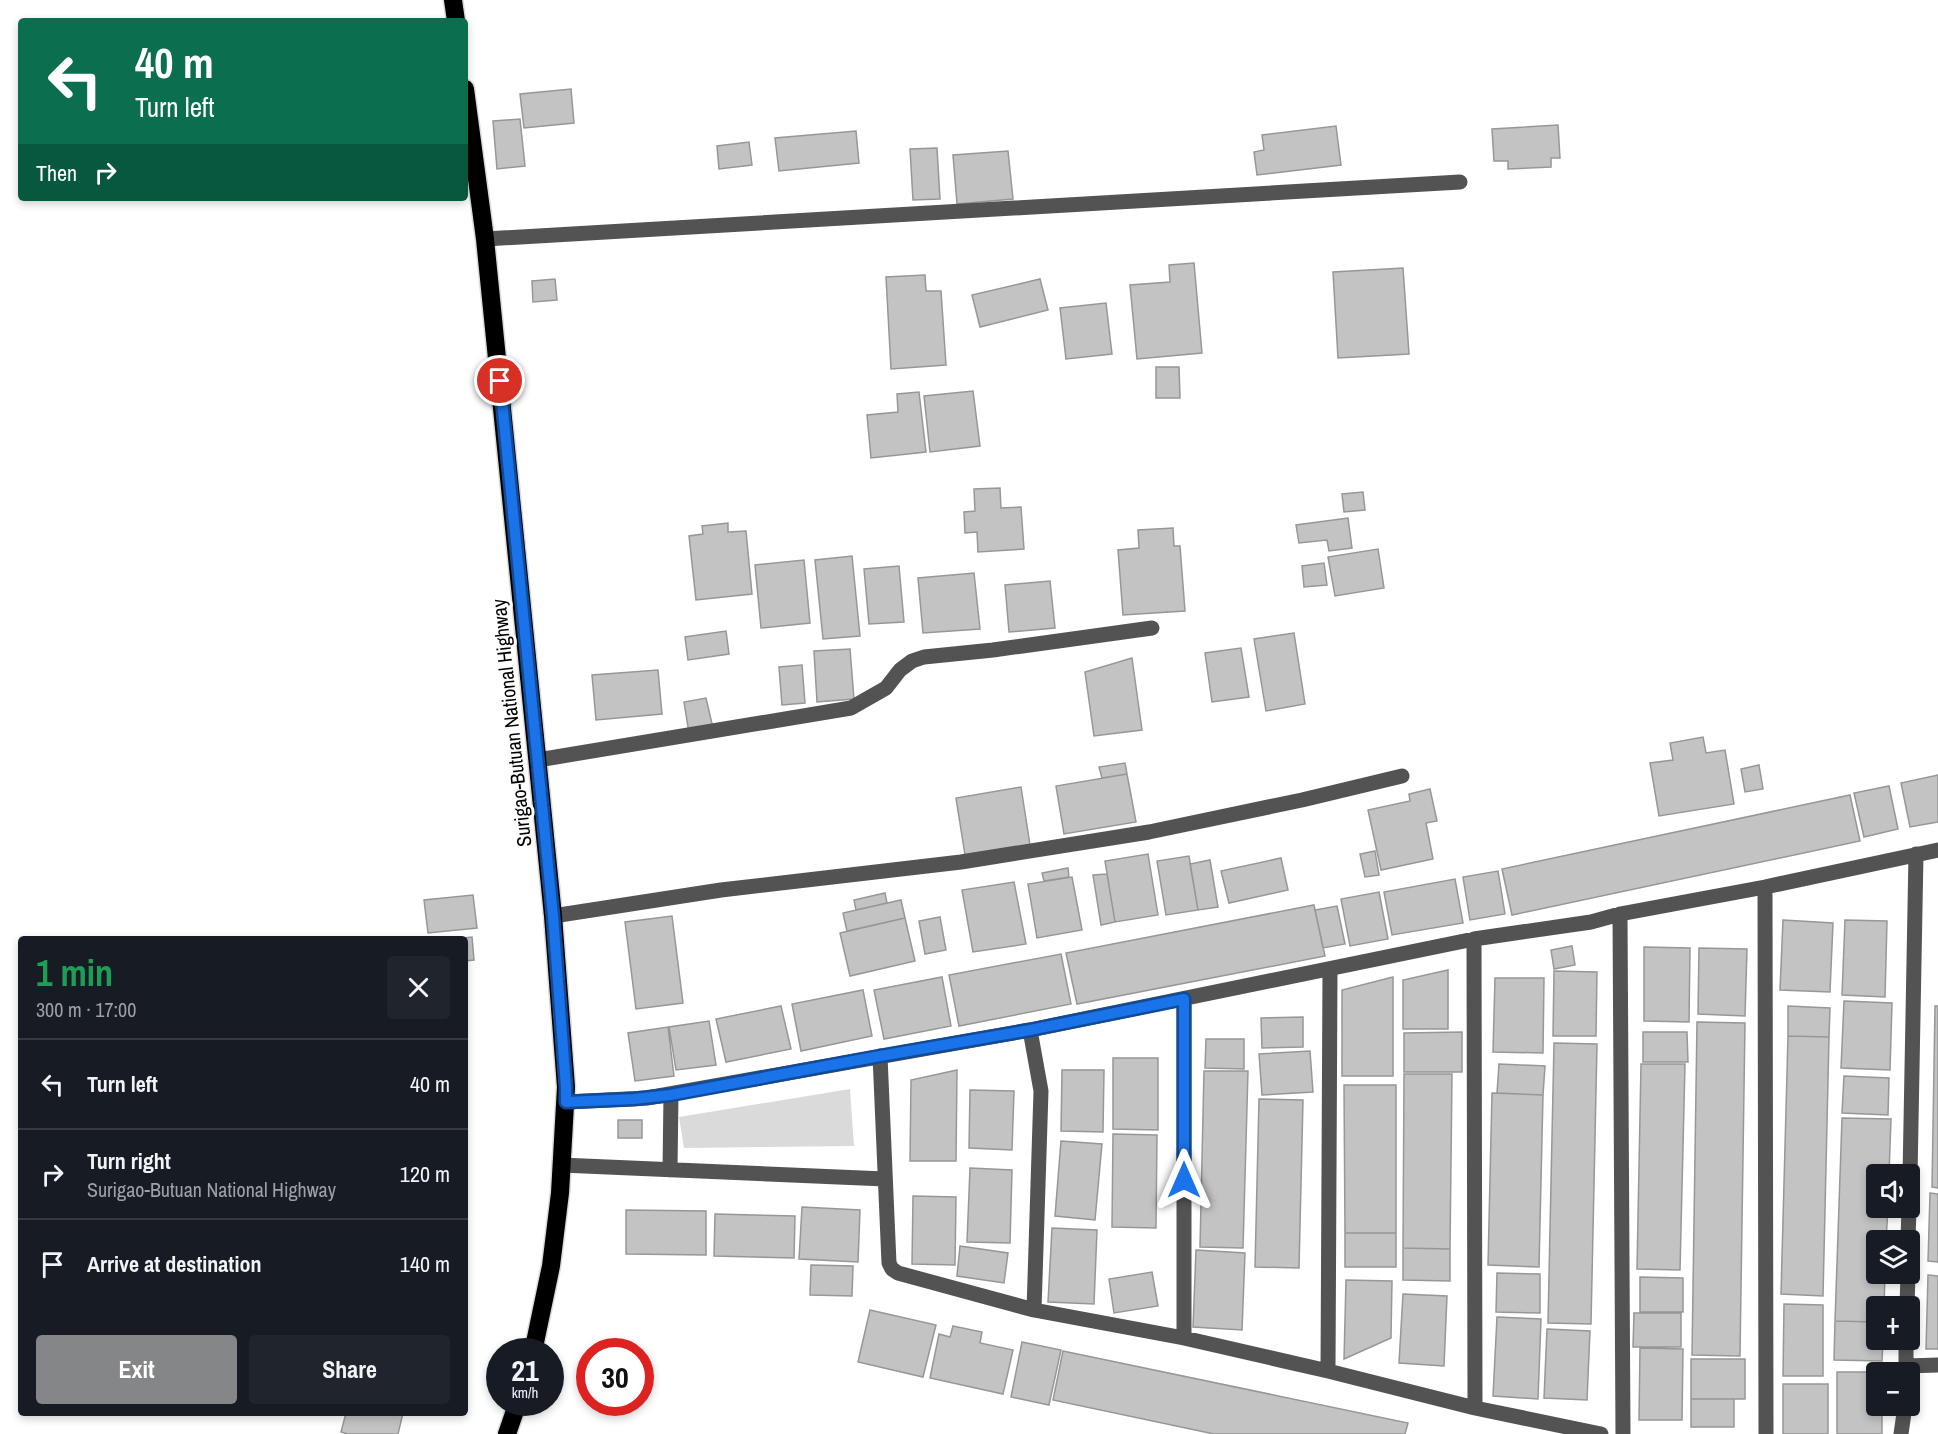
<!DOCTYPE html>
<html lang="en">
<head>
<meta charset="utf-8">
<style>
	:root { --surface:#171b24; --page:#20242c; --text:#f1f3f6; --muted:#9ea1a6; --line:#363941; --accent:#858687 }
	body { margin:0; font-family:"Archivo Narrow",sans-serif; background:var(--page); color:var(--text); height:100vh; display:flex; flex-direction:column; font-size:22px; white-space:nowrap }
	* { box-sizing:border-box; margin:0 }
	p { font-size:20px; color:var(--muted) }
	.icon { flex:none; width:33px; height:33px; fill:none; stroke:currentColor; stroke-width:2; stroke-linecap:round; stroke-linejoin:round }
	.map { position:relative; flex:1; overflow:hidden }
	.side { position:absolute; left:18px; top:936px; width:450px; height:480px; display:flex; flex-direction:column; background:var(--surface); border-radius:6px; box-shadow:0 3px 9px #0003 }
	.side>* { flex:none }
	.hud { position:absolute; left:18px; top:18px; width:450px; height:183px; border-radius:6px; box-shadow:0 3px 9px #0003; background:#0b6e4f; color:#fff; overflow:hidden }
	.fabs { position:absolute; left:1866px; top:1164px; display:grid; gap:12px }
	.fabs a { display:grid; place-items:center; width:54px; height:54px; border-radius:6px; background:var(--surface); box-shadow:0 3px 9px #0003; font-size:30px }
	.speed { position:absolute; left:486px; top:1338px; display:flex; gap:12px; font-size:30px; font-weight:700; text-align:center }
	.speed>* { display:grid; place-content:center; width:78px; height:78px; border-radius:50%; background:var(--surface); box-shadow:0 3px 9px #0003; line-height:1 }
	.speed small { font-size:15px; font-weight:400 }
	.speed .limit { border:9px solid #d22; background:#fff; color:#111 }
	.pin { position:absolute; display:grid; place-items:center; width:51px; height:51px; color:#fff; margin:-26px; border:3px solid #fff; border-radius:50%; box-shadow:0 2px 6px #0007 }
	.me { position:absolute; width:66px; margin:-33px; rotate:0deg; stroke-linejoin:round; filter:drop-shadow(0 0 4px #0008) }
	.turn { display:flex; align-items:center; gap:21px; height:126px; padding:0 18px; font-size:27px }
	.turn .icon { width:78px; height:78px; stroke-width:2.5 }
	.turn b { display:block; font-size:42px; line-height:51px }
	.then { display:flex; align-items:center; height:57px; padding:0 18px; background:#0003; gap:12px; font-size:22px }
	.round { display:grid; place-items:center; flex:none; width:63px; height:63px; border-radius:6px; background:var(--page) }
	.headline { display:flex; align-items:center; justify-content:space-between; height:102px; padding:0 18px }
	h1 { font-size:36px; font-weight:800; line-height:45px; color:#1e9e55 }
	.primary-button { display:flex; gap:12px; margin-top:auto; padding:12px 18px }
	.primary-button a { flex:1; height:69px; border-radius:6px; background:var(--accent); color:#fff; font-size:24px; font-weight:800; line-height:69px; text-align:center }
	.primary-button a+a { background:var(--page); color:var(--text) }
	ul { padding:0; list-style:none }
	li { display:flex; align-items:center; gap:18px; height:90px; padding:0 18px; border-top:2px solid var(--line) }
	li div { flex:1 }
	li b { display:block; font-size:22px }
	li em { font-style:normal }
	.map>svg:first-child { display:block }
</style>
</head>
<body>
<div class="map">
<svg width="1938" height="1434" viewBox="0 0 1938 1434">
	<rect width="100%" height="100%" fill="#fff"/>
	<path fill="#dadada" d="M850,1089L854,1146L684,1148L679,1117Z"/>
	<path fill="#c3c3c3" stroke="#979797" stroke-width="1.5" d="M571,89L574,123L524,128L520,94Z
		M520,119L525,166L497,169L493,121Z
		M1558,125L1560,158H1551V167L1508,169V161H1494L1492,129Z
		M1336,126L1341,165L1257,175L1254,152L1264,150L1262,135Z
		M856,131L859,163L779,171L775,138Z
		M749,142L752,165L719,169L717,146Z
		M937,148L940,199L913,200L910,149Z
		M1008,151L1013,199L957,204L953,155Z
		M1194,263L1202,353L1137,359L1130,285L1170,282L1169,265Z
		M1403,268L1409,354L1338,358L1333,272Z
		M925,275L926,291H941L946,365L891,369L886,277Z
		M555,279L557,300L533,302L532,281Z
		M1040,279L1048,310L980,327L972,295Z
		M1106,303L1112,354L1066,359L1060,308Z
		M1156,367H1179L1180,398H1156Z
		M973,391L980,446L930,452L924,396Z
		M919,392L926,452L871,458L867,415L898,412L897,394Z
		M1000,488L1001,508L1021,507L1024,549L978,552L977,532L965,533L964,512L975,511L974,489Z
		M1363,492L1365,510L1344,512L1342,494Z
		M1348,518L1352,548L1329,551L1327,540L1299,543L1296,525Z
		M728,523V532L746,531L752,594L696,600L689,536L703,534L702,526Z
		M1173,528L1174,546H1180L1185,611L1123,615L1118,550L1139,548L1138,530Z
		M1378,549L1384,588L1335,596L1328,557Z
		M852,556L860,636L823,639L815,560Z
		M804,560L810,623L761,628L755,565Z
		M1324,563L1327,585L1304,587L1302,566Z
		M899,566L904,622L869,624L864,569Z
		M974,573L980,629L923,633L918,578Z
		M1050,581L1055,628L1009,632L1005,585Z
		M726,631L729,654L688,660L685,637Z
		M1294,633L1305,704L1266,711L1254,639Z
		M1241,648L1249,697L1212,702L1205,653Z
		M850,649L854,699L817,702L814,651Z
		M1132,658L1142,730L1094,736L1085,672Z
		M802,665L805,703L782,705L779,667Z
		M658,670L662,714L596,720L592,675Z
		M706,698L713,728L689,733L684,702Z
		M1703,737L1706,753L1725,750L1734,804L1659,816L1650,763L1673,760L1670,743Z
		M1125,763L1127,774L1102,778L1099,767Z
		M1759,765L1763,789L1745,792L1741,769Z
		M1127,774L1136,822L1064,834L1056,786Z
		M1938,775V822L1910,827L1901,783Z
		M1889,786L1898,829L1864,837L1854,793Z
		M1021,787L1030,845L965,855L956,798Z
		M1430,789L1437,821L1426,823L1433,859L1381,870L1368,810L1410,801L1409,794Z
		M1850,795L1860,841L1512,915L1502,869Z
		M1375,851L1379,875L1365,877L1360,854Z
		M1148,854L1158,915L1115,922L1105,861Z
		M1189,856L1198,910L1166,915L1157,861Z
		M1281,858L1288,890L1229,903L1221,871Z
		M1210,860L1218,907L1198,910L1190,864Z
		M1068,868L1069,877L1044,881L1042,873Z
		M1498,871L1505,914L1470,920L1463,877Z
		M1107,874L1115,922L1101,925L1093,875Z
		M1072,877L1082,930L1037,938L1028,884Z
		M1455,879L1463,923L1392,935L1384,892Z
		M1014,882L1026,944L973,952L962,890Z
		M1379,892L1388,939L1350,946L1341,899Z
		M885,893L887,903L856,910L854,900Z
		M473,895L477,928L428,933L424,900Z
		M901,900L905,918L847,931L843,913Z
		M1314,905L1325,956L1077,1004L1066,953Z
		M1337,906L1345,944L1323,948L1315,910Z
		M672,916L683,1003L636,1009L625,922Z
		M940,917L946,950L925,954L919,921Z
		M905,918L915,961L850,976L840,933Z
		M1783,920L1833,923L1830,992L1780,990Z
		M1845,920L1887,921L1885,997L1842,995Z
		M472,937L474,960L465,961V939H454Z
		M1572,946L1575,965L1554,969L1551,950Z
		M1644,947L1690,948L1689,1022L1644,1021Z
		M1699,948L1747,949L1745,1016L1698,1014Z
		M1061,954L1071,1004L959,1026L949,975Z
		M1448,970V1029H1403V980Z
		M1554,971L1597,972L1596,1036H1553Z
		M942,977L951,1026L884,1039L874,990Z
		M1393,977V1076H1342V990Z
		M1495,978H1544L1543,1053L1493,1052Z
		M863,990L872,1036L801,1051L792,1004Z
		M1844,1001L1892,1003L1890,1070L1841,1068Z
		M781,1006L791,1049L726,1062L716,1019Z
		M1788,1006L1830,1008L1829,1037L1788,1036Z
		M1935,1006H1938V1188L1932,1187Z
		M1303,1017V1047L1262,1048L1261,1018Z
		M709,1021L716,1065L676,1070L669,1027Z
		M1697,1022L1745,1023L1740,1356L1692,1355Z
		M668,1027L674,1076L635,1081L628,1033Z
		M1462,1032V1072H1404V1033Z
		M1643,1032H1687L1688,1062H1643Z
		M1788,1036L1829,1037L1823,1296L1781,1294Z
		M1206,1039H1244V1069L1205,1068Z
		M1554,1043L1597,1044L1591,1324L1548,1323Z
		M1310,1051L1313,1092L1262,1095L1259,1054Z
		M1113,1058H1158V1130L1113,1129Z
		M1499,1064L1545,1066L1543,1095L1497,1093Z
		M1641,1064H1685L1680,1270L1637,1269Z
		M957,1070L956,1161H910L911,1080Z
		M1062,1070H1104L1103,1132L1061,1131Z
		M1204,1071H1248L1243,1248L1200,1247Z
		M1404,1074H1452L1450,1249L1403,1248Z
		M1844,1076L1889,1078L1888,1115L1842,1113Z
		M1344,1085H1396V1233H1345Z
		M970,1090L1014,1091L1012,1150L969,1148Z
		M1492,1093L1543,1095L1539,1267L1488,1265Z
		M1259,1099L1303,1100L1299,1268L1255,1267Z
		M1842,1118L1891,1119L1889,1174H1876V1208H1888L1886,1240H1876V1274H1885L1884,1306H1876V1322L1835,1321Z
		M618,1120H642V1138H618Z
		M1113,1134L1157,1135L1156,1228L1112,1227Z
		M1061,1141L1102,1144L1095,1220L1055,1216Z
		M970,1168L1012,1170L1010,1243L967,1242Z
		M1930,1193L1938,1194V1262L1928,1261Z
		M913,1196L956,1197L955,1265L912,1264Z
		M802,1207L860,1210L858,1262L799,1259Z
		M626,1210L706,1211V1255L626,1254Z
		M715,1214L795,1216L794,1258L714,1256Z
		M1052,1228L1097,1230L1094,1304L1048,1302Z
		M1345,1233H1396V1267H1345Z
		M960,1246L1008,1253L1004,1283L957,1276Z
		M1403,1248L1450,1249V1281L1403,1280Z
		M1196,1250L1245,1253L1242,1330L1193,1327Z
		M811,1265L853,1266L852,1296L810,1295Z
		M1152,1272L1158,1306L1114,1313L1109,1279Z
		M1497,1273L1540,1274V1313L1496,1312Z
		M1928,1275L1938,1276V1349H1926Z
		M1640,1277L1683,1278V1312H1640Z
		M1346,1280L1392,1281L1391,1338L1344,1359Z
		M1403,1294L1447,1296L1444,1366L1399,1363Z
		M1784,1304L1823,1305V1376H1783Z
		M870,1310L936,1325L923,1377L858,1362Z
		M1634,1313H1681V1347H1633Z
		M1497,1317L1541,1319L1538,1399L1493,1396Z
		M1835,1321L1876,1322V1340H1883L1882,1361L1834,1360Z
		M953,1326L982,1332L980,1343L1013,1350L1003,1394L930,1378L939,1334L950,1337Z
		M1547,1329L1590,1331L1587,1400L1544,1398Z
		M1022,1342L1061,1350L1049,1405L1011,1397Z
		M1640,1348L1683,1349L1682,1420H1639Z
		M1063,1351L1408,1423L1405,1434H1214L1053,1400Z
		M1691,1359H1745V1399H1691Z
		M1837,1372H1882H1876V1406H1882V1434H1837Z
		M1783,1384H1828V1434H1783Z
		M1691,1399H1734V1427H1691Z
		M346,1413H403L398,1434H348L341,1432Z"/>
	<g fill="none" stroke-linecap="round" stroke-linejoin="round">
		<defs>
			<path id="highway" d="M453,0L456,21
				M465,89L485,239L553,916L566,1087L560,1193L551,1266L533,1352
				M507,1434L518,1402"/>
		</defs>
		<use href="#highway" stroke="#dbdbdb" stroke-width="21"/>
		<path stroke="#535353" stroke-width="15" d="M485,239L1460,182
			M538,760L851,708L886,688L900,670L912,661L924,657L993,650L1152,628
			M1765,887L1766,1434
			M1620,914L1623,1434
			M553,916L721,890L961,862L1149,832L1302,800L1402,776
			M1474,939L1475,1408
			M1030,1030L1041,1091L1034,1310
			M880,1056L889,1263L892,1269L898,1273L1034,1310L1184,1338L1328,1371L1475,1408L1601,1434
			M566,1102L647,1098L1030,1030L1474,939L1591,922L1620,914L1765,887L1938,850
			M561,1165L885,1179
			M670,1170L671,1094
			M1910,1177L1916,854
			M1908,1240L1909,1208
			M1907,1306L1908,1274
			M1184,1338V999
			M1906,1366L1938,1365
			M1328,1371L1330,969
			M1906,1372V1340
			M1901,1434L1905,1406"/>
		<use href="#highway" stroke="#000" stroke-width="18"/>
	</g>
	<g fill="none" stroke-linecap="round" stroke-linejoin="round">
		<defs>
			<path id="route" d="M500,381L553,916L566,1087V1102L634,1099L670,1095L880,1056L1030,1030L1184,999V1180"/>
		</defs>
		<use href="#route" stroke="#114b97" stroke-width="15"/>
		<use href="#route" stroke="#1a73e8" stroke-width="10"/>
	</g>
	<g text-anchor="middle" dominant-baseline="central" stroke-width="6" stroke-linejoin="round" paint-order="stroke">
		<g font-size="20" fill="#000" stroke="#fff">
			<text transform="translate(511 723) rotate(-96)">Surigao-Butuan National Highway</text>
		</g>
	</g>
</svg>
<div class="fabs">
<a><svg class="icon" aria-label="sound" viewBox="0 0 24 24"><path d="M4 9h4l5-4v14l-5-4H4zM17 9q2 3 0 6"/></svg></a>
<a><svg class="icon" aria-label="layers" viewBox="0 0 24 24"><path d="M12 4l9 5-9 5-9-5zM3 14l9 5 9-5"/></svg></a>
<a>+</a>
<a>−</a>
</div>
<div class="speed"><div>21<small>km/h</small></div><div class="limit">30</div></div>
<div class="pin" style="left:500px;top:381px;background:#d93025"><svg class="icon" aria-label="arrive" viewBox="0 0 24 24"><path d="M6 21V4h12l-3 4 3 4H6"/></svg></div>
<svg class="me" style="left:1184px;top:1180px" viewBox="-20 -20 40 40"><path d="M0-17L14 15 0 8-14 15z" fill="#1a73e8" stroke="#fff" stroke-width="4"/></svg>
<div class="hud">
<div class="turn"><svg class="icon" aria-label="left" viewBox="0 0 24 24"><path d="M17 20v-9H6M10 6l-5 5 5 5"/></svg><div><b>40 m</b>Turn left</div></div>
<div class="then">Then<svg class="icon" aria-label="right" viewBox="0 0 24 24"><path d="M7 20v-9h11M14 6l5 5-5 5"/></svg></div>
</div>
<section class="side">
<div class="headline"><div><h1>1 min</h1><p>300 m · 17:00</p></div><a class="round"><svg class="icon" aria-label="close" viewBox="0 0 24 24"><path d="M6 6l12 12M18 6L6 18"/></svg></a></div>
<ul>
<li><svg class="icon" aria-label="left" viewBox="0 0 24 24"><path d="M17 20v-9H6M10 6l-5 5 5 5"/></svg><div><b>Turn left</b></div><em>40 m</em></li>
<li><svg class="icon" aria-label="right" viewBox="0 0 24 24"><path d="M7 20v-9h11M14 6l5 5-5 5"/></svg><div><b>Turn right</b><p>Surigao-Butuan National Highway</p></div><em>120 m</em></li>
<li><svg class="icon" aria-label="arrive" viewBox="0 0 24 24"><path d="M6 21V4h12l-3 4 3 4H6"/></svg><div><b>Arrive at destination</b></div><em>140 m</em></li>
</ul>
<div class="primary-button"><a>Exit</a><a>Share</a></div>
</section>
</div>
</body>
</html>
